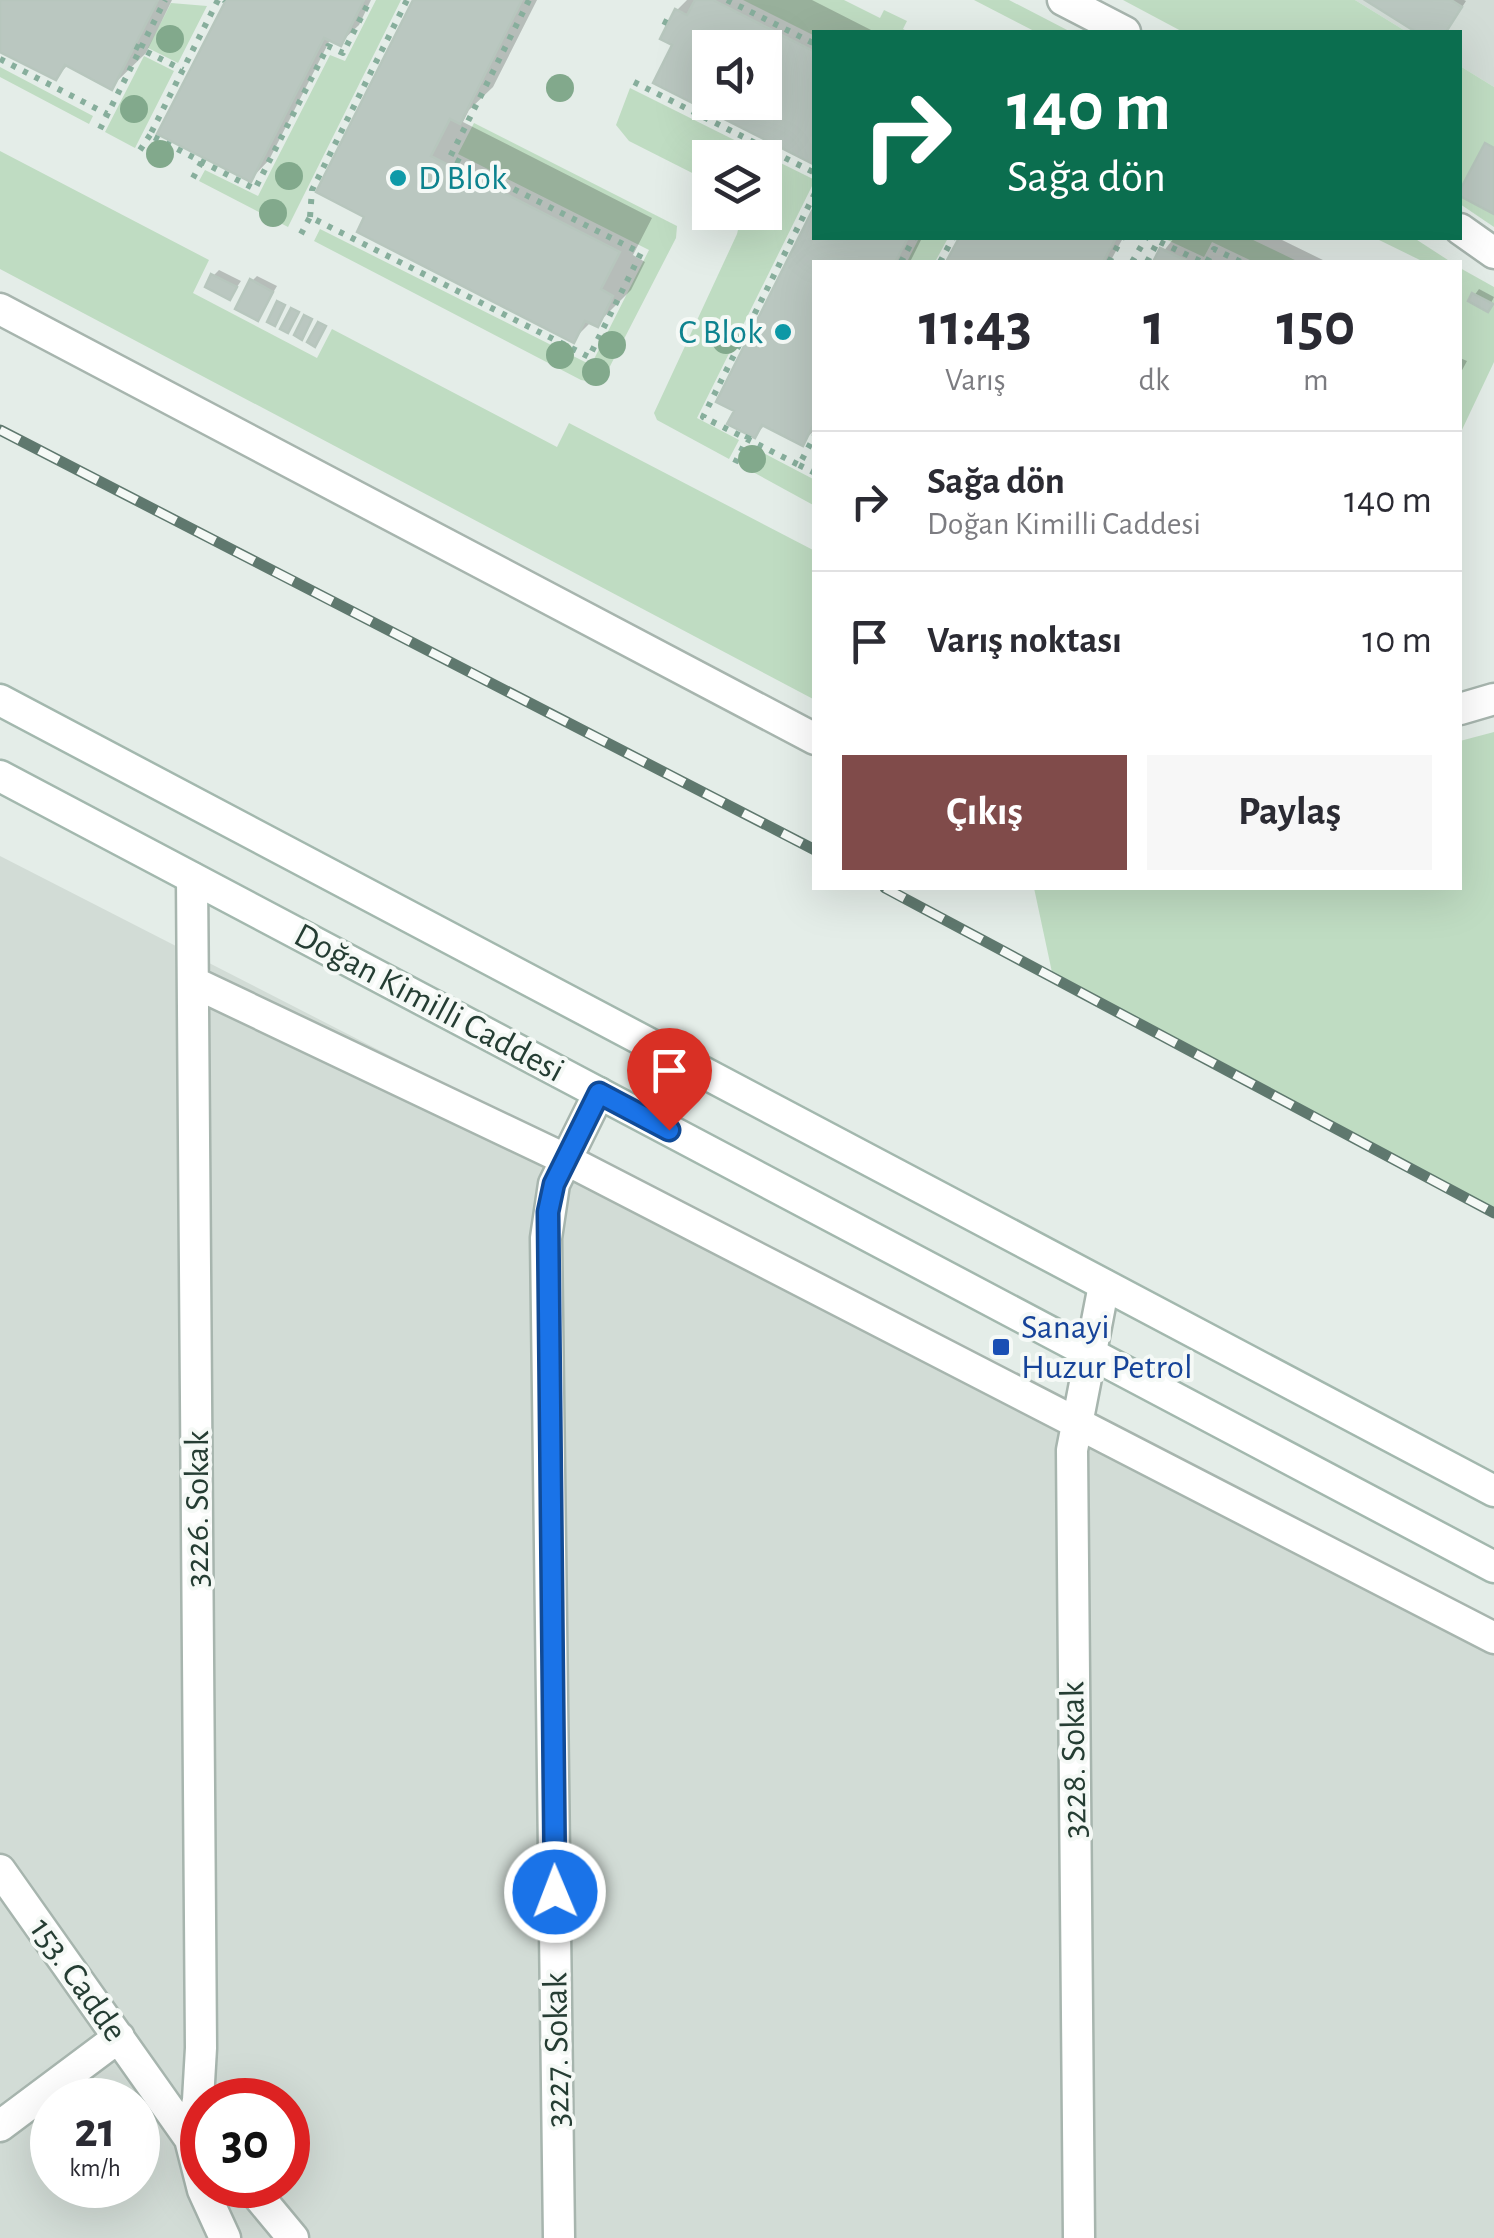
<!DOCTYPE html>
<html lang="tr">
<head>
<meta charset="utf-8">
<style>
	:root { --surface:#fff; --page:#f7f7f7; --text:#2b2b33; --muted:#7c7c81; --line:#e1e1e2; --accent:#804b4a }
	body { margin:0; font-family:"Alegreya Sans",sans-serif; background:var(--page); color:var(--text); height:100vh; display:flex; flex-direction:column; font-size:38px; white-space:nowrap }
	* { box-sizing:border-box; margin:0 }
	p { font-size:32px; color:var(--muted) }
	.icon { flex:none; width:55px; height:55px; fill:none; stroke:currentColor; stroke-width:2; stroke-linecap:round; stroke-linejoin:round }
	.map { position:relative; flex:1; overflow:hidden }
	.side { position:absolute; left:812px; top:260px; width:650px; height:630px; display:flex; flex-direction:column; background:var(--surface); border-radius:0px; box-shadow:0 10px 40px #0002 }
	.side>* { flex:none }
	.top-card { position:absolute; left:812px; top:30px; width:650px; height:210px; border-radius:0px; box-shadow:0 10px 40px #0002; background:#0b6e4f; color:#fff; overflow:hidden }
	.controls { position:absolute; left:692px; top:30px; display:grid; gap:20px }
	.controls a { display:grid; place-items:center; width:90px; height:90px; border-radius:0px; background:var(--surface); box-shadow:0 10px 40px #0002; font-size:50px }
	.speed { position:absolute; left:30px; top:2078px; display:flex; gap:20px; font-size:50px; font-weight:700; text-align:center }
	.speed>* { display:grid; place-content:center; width:130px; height:130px; border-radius:50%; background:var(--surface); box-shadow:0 10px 40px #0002; line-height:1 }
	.speed small { font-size:25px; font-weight:400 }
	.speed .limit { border:15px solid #d22; background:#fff; color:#111 }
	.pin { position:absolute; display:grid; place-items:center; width:85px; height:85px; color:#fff; margin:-102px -42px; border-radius:50% 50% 50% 0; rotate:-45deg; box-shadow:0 0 10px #0007 }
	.pin .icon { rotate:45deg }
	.me { position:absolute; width:110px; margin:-55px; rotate:359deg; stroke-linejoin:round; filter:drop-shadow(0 0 8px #0008) }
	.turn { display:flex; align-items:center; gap:35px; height:210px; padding:0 30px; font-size:45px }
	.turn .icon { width:130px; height:130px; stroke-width:2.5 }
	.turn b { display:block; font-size:70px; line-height:85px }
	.eta { display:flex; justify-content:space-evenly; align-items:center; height:170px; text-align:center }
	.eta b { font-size:60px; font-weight:600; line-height:70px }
	.button { display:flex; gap:20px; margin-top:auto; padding:20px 30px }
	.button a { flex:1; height:115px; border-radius:0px; background:var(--accent); color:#fff; font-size:40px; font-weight:600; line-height:115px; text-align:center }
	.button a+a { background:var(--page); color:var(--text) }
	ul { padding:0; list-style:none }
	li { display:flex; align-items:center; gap:30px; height:140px; padding:0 30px; border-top:2px solid var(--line) }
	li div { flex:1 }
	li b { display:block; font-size:38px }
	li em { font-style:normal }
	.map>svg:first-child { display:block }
</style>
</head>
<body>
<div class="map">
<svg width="1494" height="2238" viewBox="0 0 1494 2238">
	<rect width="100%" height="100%" fill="#e4ede8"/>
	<path fill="#d2dcd6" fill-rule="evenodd" d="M1355,0H1494V87L1460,66V32H1407Z
		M0,856L1494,1621V2238H0ZM52,2100H138V2185H52ZM202,2100H288V2185H202Z"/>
	<path fill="#bfdcc2" d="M376,0H401L288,227L199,181L205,170L258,196L330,55L345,61Z
		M743,0H844L880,18L884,10L907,21L903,29L909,32H815V36Z
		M974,0H1009L1071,32H1036Z
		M1123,0H1355L1407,32H1183Z
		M171,3L207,6L178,63L148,48Z
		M144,56L174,71L135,148L105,132Z
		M1460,66L1494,87V227L1460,204Z
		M0,67L93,116L89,124L0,77Z
		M630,88L815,180L697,418L739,440L729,459L657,420L654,413L737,234L742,213L765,212V158H710V182L629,141L616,125Z
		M474,123L677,226L676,238L606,374L597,383L581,380L314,241L320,229L591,365L649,250L458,154Z
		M0,151L209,260L193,293L317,358L332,329L557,447L569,423L815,551V700L0,269Z
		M919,238H948L935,262H907Z
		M1163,238H1249L1299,262H1254L1212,242L1204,257Z
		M1375,238H1414L1451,262H1424Z
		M1460,268L1494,287V362L1460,434Z
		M752,447L815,480V506L742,466Z
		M1494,732V1213L1053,977L1034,888H1460V741Z"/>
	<path fill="#0003" fill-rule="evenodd" d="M0,0H172L146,53L112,86L69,64L56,77L0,49Z
		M229,0H371L359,25L340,43L331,38L269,160L251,179Z
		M416,0H537L493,87L469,110L463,122L652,218L633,255L645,262L631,290L597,324L592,321L573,340L368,216Z
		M687,0H812L875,32H815V162L657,82L675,44L677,10ZM710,48H765V102H710Z
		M1369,0H1464L1466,1L1446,32H1421Z
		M815,211V238H922L910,262H815V430L802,442L766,424L755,435Z
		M961,238H1123L1110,262H948Z
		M1174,238H1278L1327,262H1155Z
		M219,270L241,281L230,297L213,276Z
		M257,276L277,286L258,318L252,281Z
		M1479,289L1494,297L1488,309L1471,300Z
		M1460,358L1467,361L1460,374Z"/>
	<path fill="#bac7c0" stroke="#b7c6bd" stroke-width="2.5" fill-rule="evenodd" d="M0,0H158L112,90L65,65L56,80L0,52Z
		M364,0L341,46L324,38L251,182L157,134L226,0Z
		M413,0H522L460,124L450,119L431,156L620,252L601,289L613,296L598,327L585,321L574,343L357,232L364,217L316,192Z
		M695,0H713L815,52V165L653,83L672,45L660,39L675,9L687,15ZM710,48H765V102H710Z
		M1365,0H1451L1462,7L1446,32H1416Z
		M1485,143L1494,148V214L1460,196V190Z
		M812,211L815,213V238H908L895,262H815V421L803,446L762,425L755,438L727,424L734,411L716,402Z
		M959,238H1116L1103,262H946Z
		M1160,248L1189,262H1153Z
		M211,274L237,287L230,300L205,287Z
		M250,279L273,292L258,321L235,309Z
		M1472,293L1493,304L1488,312L1468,301Z
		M277,301L285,305L275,326L267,322Z
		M291,308L299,312L288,333L280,329Z
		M304,315L312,319L302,340L294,335Z
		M318,322L326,326L315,347L307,342Z"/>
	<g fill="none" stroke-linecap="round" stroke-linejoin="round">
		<defs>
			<path id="minor" d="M1063,0L1125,32
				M1460,229L1494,253
				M0,309L815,739
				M1460,709L1494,699
				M193,982L565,1159L1494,1638
				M0,1870L190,2139
				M0,2126L119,2037
				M190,2139L198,2100L201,2048L192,878
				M202,2149L190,2139L203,2190L225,2238
				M249,2185L293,2238
				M559,2238L546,1238L554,1184L599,1093
				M1079,2238L1072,1450L1104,1285"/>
			<path id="secondary" d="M0,700L1494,1491
				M0,776L1494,1567"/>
		</defs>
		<use href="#minor" stroke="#a7b5ae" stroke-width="35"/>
		<use href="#secondary" stroke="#a3b8ae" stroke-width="35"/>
		<path stroke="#87ae9c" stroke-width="6" stroke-dasharray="5 8" stroke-linecap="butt" d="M218,0L150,135L255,189L328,46L343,53L370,0
			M224,0L225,1
			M727,0L815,44
			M663,21L667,23
			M135,46L183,70
			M0,59L107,114
			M634,82L815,173
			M100,129L165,0
			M140,150L150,135
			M193,178L202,161
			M815,193L703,417L799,465L815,435
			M310,217L312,190L407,0
			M301,234L310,217L589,357L641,253L450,157L529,0
			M901,262L914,238
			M940,262L953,238
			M1109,262L1122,238
			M1132,262L1146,238
			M1147,262L1158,241L1202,262
			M1207,262L1214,249L1241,262
			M735,463L749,435
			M799,465L815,473"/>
		<use href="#minor" stroke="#fff" stroke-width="30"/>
		<use href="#secondary" stroke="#fff" stroke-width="30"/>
		<defs>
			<path id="rail" d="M0,430L815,850
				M885,888L1494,1213"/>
		</defs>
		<use href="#rail" stroke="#5f786e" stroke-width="11"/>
		<use href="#rail" stroke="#f5f9f6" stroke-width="8" stroke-dasharray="22" stroke-linecap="butt"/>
	</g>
	<g fill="#82a98c">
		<circle cx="170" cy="39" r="14"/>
		<circle cx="560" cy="88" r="14"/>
		<circle cx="134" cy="109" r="14"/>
		<circle cx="160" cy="154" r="14"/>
		<circle cx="289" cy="176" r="14"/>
		<circle cx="273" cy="213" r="14"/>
		<circle cx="726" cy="340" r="14"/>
		<circle cx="612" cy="345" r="14"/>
		<circle cx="560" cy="355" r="14"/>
		<circle cx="596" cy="372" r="14"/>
		<circle cx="752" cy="459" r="14"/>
	</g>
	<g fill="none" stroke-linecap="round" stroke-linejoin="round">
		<defs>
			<path id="route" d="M555,1892L548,1212L554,1184L599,1093L669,1130"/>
		</defs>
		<use href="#route" stroke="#114b97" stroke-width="25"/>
		<use href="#route" stroke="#1a73e8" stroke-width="18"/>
	</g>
	<g fill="#0f9aa8" stroke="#f5f9f6" stroke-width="4">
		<circle cx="398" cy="178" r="10"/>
		<circle cx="783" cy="332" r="10"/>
	</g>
	<rect fill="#1a4fb4" stroke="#f5f9f6" stroke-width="4" x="991" y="1337" width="20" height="20" rx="5"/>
	<g text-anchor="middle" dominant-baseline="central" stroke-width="8" stroke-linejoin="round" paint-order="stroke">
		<g font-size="35" fill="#0d838f" stroke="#f5f9f6" text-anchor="start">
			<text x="418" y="178">D Blok</text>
			<text x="763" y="332" text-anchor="end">C Blok</text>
		</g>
		<g font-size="35" fill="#253d33" stroke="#f5f9f6">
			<text transform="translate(429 1003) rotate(28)">Doğan Kimilli Caddesi</text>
			<text transform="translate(197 1509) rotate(-90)">3226. Sokak</text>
			<text transform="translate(1074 1760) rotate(-91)">3228. Sokak</text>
			<text transform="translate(78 1980) rotate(55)">153. Cadde</text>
			<text transform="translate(557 2050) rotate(-91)">3227. Sokak</text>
		</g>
		<g font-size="35" fill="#164399" stroke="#f5f9f6" text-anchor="start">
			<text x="1021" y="1327">Sanayi<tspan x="1021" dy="40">Huzur Petrol</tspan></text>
		</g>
	</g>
</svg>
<div class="controls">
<a><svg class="icon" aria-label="sound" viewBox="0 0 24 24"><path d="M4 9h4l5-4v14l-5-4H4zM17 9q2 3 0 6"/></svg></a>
<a><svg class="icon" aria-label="layers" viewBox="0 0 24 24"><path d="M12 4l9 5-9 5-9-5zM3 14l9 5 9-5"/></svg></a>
</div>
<div class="speed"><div>21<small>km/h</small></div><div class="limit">30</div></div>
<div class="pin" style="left:669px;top:1130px;background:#d93025"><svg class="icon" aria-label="arrive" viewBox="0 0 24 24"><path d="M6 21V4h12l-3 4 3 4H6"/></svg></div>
<svg class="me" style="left:555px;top:1892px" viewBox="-20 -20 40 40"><circle r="17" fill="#1a73e8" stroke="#fff" stroke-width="3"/><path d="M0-11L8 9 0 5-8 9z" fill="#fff"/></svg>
<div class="top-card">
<div class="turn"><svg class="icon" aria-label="right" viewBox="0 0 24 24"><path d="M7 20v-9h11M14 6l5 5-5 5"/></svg><div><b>140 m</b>Sağa dön</div></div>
</div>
<section class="side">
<div class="eta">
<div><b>11:43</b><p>Varış</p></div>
<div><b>1</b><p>dk</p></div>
<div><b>150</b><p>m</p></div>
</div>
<ul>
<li><svg class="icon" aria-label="right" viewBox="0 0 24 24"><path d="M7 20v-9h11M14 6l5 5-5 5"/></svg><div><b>Sağa dön</b><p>Doğan Kimilli Caddesi</p></div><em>140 m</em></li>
<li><svg class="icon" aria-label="arrive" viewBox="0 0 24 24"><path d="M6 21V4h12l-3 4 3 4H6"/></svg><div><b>Varış noktası</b></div><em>10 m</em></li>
</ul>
<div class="button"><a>Çıkış</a><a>Paylaş</a></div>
</section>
</div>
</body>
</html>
